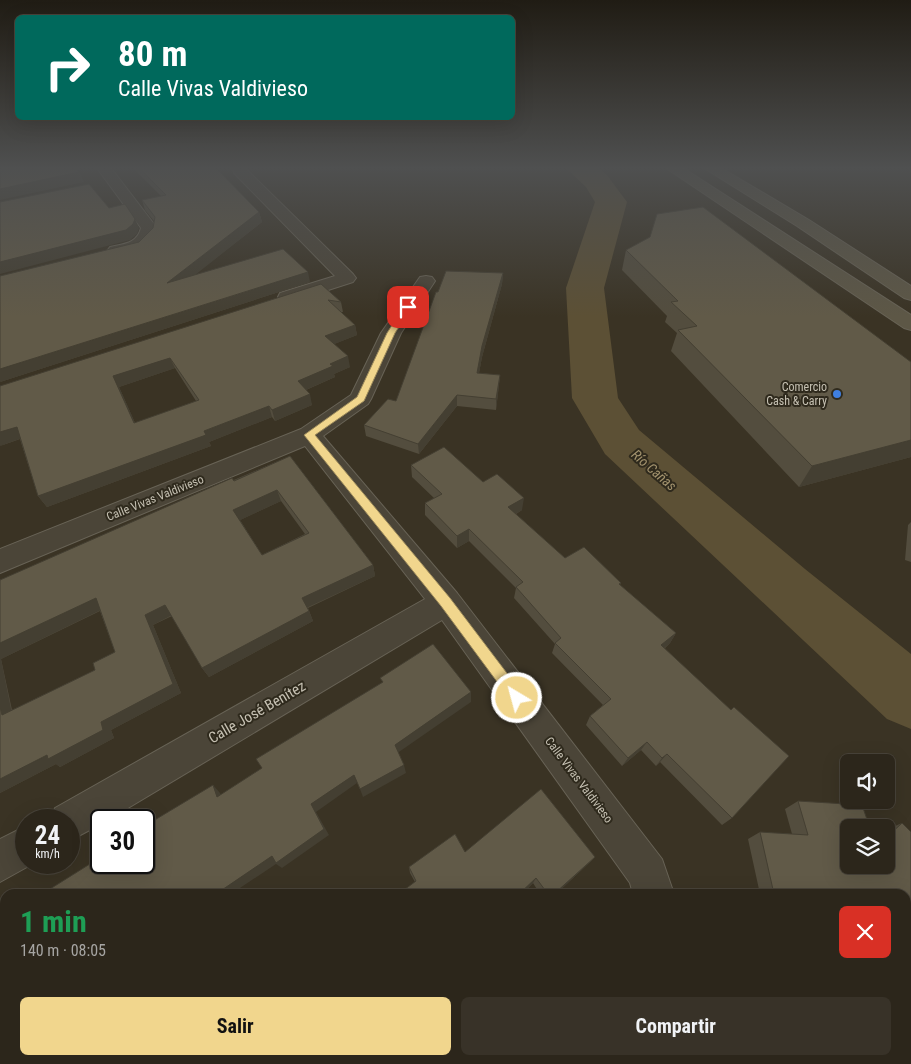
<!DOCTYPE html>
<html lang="es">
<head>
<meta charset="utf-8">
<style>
	:root { --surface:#2c261b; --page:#383228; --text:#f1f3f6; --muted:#a6a5a3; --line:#48433a; --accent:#f1d68d }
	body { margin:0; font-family:"Roboto Condensed",sans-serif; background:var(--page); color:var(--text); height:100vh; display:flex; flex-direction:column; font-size:19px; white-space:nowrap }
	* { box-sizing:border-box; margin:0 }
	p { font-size:16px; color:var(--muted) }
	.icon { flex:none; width:28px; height:28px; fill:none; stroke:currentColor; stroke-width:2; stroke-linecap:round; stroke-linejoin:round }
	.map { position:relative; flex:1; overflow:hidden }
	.drawer { position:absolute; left:0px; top:889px; width:911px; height:176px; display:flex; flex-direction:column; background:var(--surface); border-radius:15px 15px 0 0; box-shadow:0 5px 20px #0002,0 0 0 1px var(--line) }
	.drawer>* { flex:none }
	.guide { position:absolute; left:15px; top:15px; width:500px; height:105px; border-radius:8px; box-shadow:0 5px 20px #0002,0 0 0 1px var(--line); background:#00695c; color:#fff; overflow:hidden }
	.buttons { position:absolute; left:840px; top:754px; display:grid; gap:10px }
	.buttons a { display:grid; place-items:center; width:55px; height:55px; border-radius:8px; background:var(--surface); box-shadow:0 5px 20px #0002,0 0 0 1px var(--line); font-size:25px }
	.speed { position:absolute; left:15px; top:809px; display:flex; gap:10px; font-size:25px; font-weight:700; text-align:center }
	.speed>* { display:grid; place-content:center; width:65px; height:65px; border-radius:50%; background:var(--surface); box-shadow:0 5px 20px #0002,0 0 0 1px var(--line); line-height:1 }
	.speed small { font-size:12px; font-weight:400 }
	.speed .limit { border:2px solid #111; border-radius:8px; background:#fff; color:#111 }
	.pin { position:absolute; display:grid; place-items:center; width:42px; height:42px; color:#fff; margin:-21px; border-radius:10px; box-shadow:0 2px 8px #0006 }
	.me { position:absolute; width:55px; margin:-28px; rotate:323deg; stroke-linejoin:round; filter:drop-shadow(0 0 4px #0008) }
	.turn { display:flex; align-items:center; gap:18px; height:105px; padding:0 20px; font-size:22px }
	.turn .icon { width:65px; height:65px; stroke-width:2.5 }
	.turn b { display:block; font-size:35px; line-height:42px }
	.round { display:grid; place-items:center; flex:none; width:52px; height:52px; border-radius:8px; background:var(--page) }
	.overview { display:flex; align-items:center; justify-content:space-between; height:85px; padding:0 20px }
	h1 { font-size:30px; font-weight:700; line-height:38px; color:#1e9e55 }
	.cta { display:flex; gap:10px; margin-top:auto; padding:10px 20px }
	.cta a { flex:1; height:58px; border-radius:8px; background:var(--accent); color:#111; font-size:20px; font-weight:700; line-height:58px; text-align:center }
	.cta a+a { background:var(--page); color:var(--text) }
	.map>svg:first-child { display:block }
</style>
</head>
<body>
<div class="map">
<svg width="911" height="1064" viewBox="0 0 911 1064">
	<rect width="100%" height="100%" fill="#3a3324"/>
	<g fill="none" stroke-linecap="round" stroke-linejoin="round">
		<path fill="#5c5035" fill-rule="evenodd" d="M566,168H599L607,175L627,202L604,288L618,398L639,430L805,569L911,654V729L887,719L605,454L572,398L566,288L595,202L586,187Z"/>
		<defs>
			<path id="street" d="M97,168H111L157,228C153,248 129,259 110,255L107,251L110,247C123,244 137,244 141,228Z
				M233,168H245L353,274L356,278L353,282L294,301H280L278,297L280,293L335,276L234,173Z
				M426,276L432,277L435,281L401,333L371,399L368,404L323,436L457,593L662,859L674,894H633L630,883L442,620L108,820H101V824L69,841V820H51L55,808L425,599L305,446L0,573V549L301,429L351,395L381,333L420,277Z
				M26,826V862H36L0,882V839Z
				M509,1060H560L558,1064H507Z"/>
			<path id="secondary" d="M666,168H683L911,315V330L904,328Z
				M704,168H721L809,220L911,286V300L904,298L797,226Z"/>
		</defs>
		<use href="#street" stroke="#686356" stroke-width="2"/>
		<use href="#secondary" stroke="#686356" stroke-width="2"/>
		<use href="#street" fill="#4b4538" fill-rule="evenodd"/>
		<use href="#secondary" fill="#5d5746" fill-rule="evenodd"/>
	</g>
	<path fill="#534d3e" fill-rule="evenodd" d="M133,168H216L259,212L262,222L194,275L310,282L0,382L153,228L154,221L145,210L142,200L161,196Z
		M626,250L911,362V457L799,487L671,351L677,333L665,322L667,316L622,270Z
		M503,273L502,284L482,357L479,373L500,375L496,410L457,406L419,454L366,436L364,425L396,401L438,292Z
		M321,284L341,302L343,312H341L355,325L357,335L334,344L350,367L334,374L335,377L306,390L312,405L275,421L272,417L209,442L211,446L47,507L38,496L20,439L0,446ZM175,368L196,401L135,423L119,387Z
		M290,456L373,565L375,576L308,608L313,621L209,677L202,668L172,616L153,625L181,693L111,730L114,738L60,767L56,764L0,793V580ZM281,501L305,534L262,555L240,520ZM100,611L115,652L95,670L12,710L1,659Z
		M411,465L483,482L522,510L516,514L565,558L621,583L620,585L676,633L670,643L665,648L732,818L722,825L660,762L656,766L641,750L622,766L586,725L590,716L603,705L552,653L555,644L514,598L516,588L469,541L457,548L425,515V503L434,498L412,477Z
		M911,522V562L905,560L908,525Z
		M798,801L849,828L886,865V830L902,823L911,832V1000H906V894H760L748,839L760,832L792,834L785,809Z
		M465,852L595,857L589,863L556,894H540L533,883L522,894H405L415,882L410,873L409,867Z
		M665,1060H862L865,1064H662Z"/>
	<path fill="#443f32" d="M75,168H78L84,182L0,200V189Z
		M259,212L262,222L171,294L167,283Z
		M135,219L139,228L137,234L130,240L0,274V262Z
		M308,272L310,282L0,382V369Z
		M503,273L502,284L482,357L477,384V373L482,346Z
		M355,325L357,335L327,347L325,336Z
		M348,356L350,367L334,374L335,377L301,392L298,381L330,364Z
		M170,358L175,368L119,387L140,434L134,423L113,376Z
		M500,375L499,386L496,410V399Z
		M310,394L312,405L275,421L272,410Z
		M457,395V406L419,454L418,444Z
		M269,406L272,417L209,442L211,446L47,507L38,496Z
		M17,427L25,437L0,446V432Z
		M911,440V457L799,487L812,466Z
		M277,490L281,501L238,521L233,510Z
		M524,498L522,510L507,519L508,507Z
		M469,529V541L457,548V536Z
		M373,565L375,576L306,608L302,598Z
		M96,598L105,608L1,659L14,724L2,715L0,707V643Z
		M165,605L172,615L153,625L181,693L111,730L114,738L60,767L56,764L0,793V779L47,755L101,722L145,615Z
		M309,611L313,621L209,677L202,668Z
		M676,633L670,643L656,655L661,645Z
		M471,692V702L396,754L395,745Z
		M647,742L641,750L622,766L628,758Z
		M667,754L660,762L656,766L662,758Z
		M404,765L406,773L363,797L360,789Z
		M354,775L357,783L316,812L329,835L282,868L276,864L231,894H216L311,804Z
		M213,785L220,793L225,804L217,797Z
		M595,857L589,863L556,894H554Z
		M536,878L533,883L522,894H519Z
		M5,1037V1048L0,1052V1040Z
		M348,1060H351L346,1064H343Z"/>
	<path fill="#615a48" stroke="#443f32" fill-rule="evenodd" d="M0,168H76L79,172L0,189Z
		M139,168H216L259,212L167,283L283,249L308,272L0,369V276L139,242L153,228L155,217L142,200L166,195Z
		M89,184L109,208L125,204L135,219L133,224L126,230L0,262V202Z
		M703,207L911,362V440L812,466L678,330L697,326L671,302L678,301L626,250L650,237L657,214Z
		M446,271L503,273L482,346L477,373L500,375L496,399L457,395L418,444L364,425L388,399L396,401L436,292H438Z
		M321,284L341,302L328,300L355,325L325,336L348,356L330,364L333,366L298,381L310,394L272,410L269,406L204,431L206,435L38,496L17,427L0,432V386ZM170,358L199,400L134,423L113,376Z
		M444,447L483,482L497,474L524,498L508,507L565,558L584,547L621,583L619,584L676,633L661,645L731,710L734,707L789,756L732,818L667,754L662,758L647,742L628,758L590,716L611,699L555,643L561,638L516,587L523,582L469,529L457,536L425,503L442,494L411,465Z
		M290,456L373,565L302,598L309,611L202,668L165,605L145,615L173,684L101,722L103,730L48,759L47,755L0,779V707L2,715L95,670L93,663L115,652L96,598L0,643V580L232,478L234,481ZM277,490L309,533L262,555L233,510Z
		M433,644L471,692L395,745L404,765L360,789L354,775L311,804L324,829L276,863L272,856L216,894H42L101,857V862H144V830L149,827L148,824L213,785L217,797L262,768L256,759L383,682L380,678Z
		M541,789L595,857L554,894H548L536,878L519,894H405L404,890L416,881L409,867L455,834L465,852Z
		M798,801L862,805L870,828H849V865H886V838L902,823L911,832V913H906V894H774L760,832L808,835Z
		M911,914V983L906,978V920Z
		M5,916V1037L0,1040V920Z
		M126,1060H348L343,1064H120Z
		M678,1060H862L865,1064H675Z"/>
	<linearGradient id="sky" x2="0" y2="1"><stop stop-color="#201c14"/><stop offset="0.53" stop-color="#4f5050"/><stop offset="1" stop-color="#4f5050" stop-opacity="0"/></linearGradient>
	<rect width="911" height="317" fill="url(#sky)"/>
	<path fill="#f1d68d" stroke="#9d8b5c" d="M408,305L412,307L395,333L364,401L315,435L450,598L522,693L524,698L522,702L517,704L512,702L441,606L304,435L357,397L387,333L405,305Z"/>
	<circle fill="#3f7fe0" stroke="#2f2a1d" stroke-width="2" cx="837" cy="394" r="5"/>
	<g text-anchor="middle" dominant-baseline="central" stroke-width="4" stroke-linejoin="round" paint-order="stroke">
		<g font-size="12" fill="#c6c1b3" stroke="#2f2a1d" text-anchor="end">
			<text x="827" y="387">Comercio<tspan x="827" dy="14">Cash &amp; Carry</tspan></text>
		</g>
		<g font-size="12" fill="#c6c1b3" stroke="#2f2a1d">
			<text transform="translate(155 498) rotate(-22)">Calle Vivas Valdivieso</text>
			<text transform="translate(579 780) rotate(53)">Calle Vivas Valdivieso</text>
		</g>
		<g font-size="14" font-style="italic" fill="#a3936e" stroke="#2f2a1d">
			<text transform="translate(654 470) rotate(41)">Río Cañas</text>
		</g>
		<g font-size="15" fill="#c6c1b3" stroke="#2f2a1d">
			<text transform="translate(257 712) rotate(-30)">Calle José Benítez</text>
		</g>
	</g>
</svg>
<div class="buttons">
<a><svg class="icon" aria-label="sound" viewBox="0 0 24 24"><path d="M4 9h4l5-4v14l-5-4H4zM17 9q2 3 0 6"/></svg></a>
<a><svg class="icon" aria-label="layers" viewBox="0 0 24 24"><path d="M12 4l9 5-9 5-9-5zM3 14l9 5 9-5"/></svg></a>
</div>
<div class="speed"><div>24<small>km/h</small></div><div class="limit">30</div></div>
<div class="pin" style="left:408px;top:307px;background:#d93025"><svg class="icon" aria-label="arrive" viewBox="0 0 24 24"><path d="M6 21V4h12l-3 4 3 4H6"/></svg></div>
<svg class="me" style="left:517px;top:698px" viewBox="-20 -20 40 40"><circle r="17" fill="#f1d68d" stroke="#fff" stroke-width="3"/><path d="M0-11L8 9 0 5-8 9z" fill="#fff"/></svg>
<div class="guide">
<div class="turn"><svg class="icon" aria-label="right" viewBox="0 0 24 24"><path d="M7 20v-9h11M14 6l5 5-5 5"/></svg><div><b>80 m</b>Calle Vivas Valdivieso</div></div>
</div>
<section class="drawer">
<div class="overview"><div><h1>1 min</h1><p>140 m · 08:05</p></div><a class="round" style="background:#d93025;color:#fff"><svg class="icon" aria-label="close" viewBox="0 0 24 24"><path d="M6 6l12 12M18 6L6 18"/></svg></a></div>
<div class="cta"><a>Salir</a><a>Compartir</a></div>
</section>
</div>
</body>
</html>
